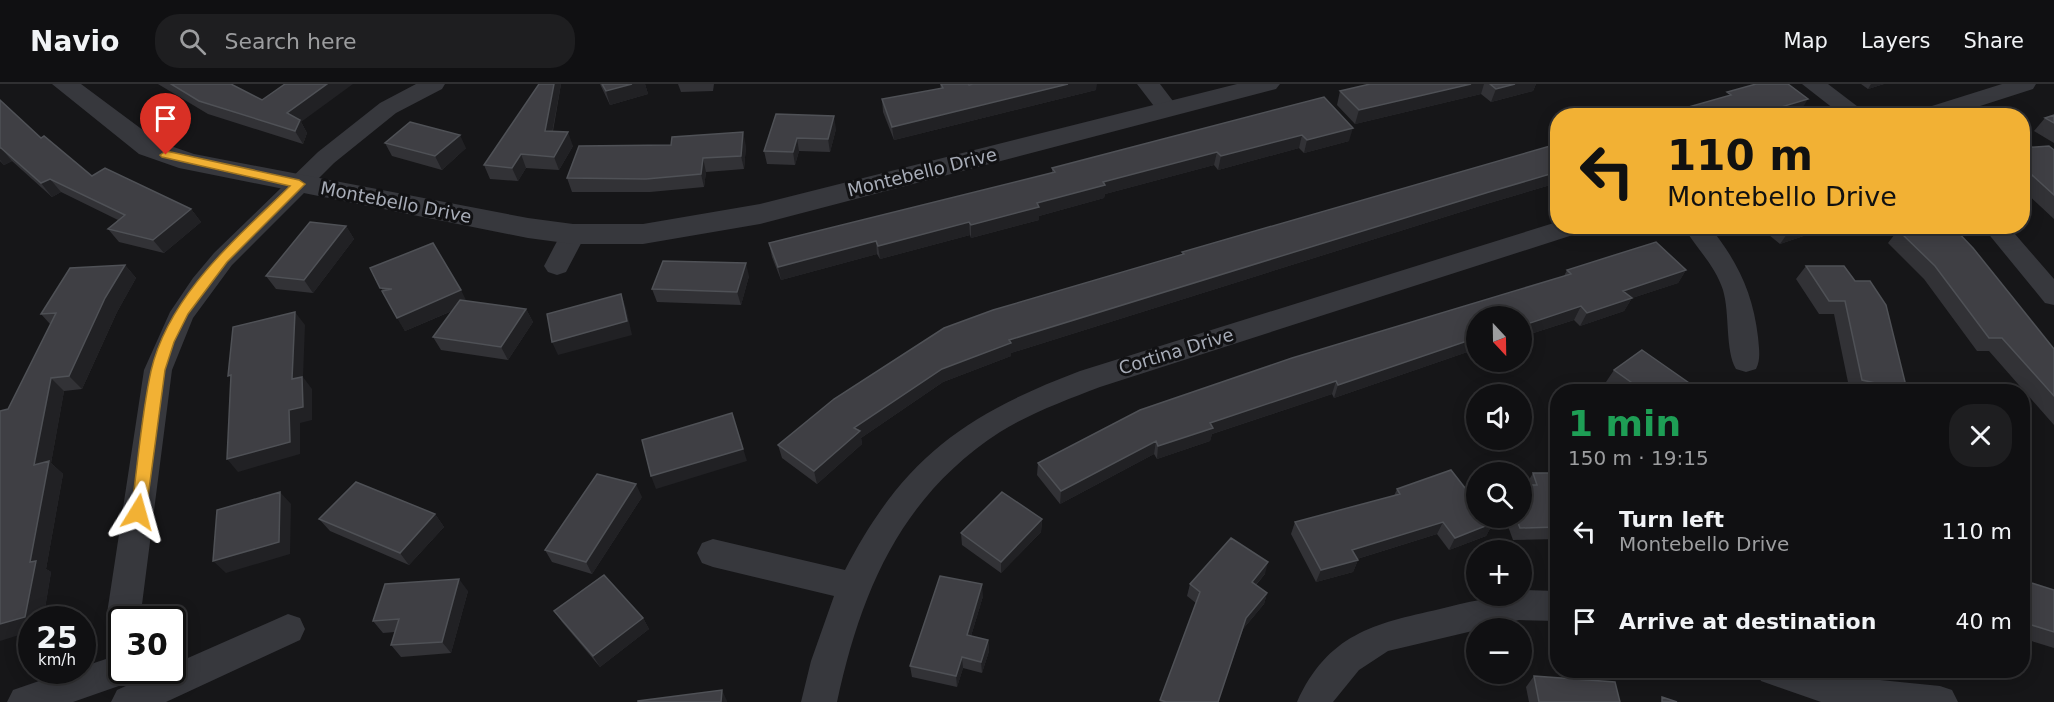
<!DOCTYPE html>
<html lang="en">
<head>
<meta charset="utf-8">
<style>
	:root { --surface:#101012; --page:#1e1e20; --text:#f1f3f6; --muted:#9c9d9f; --line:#303032 }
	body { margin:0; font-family:"DejaVu Sans",sans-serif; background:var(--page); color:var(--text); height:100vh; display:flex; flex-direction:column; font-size:22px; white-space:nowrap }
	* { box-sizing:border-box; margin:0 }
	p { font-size:20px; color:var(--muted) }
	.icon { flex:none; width:33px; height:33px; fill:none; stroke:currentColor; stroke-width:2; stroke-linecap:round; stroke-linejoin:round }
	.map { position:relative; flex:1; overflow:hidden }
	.drawer { position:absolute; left:1550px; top:300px; width:480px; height:294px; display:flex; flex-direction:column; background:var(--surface); border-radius:24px; box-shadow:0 3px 15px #0003,0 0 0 2px var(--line) }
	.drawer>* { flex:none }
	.banner { position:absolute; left:1550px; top:24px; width:480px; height:126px; border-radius:24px; box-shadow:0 3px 15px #0003,0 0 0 2px var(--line); background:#f2b134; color:#111; overflow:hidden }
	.needle { width:39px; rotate:158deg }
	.buttons { position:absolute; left:1466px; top:222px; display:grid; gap:12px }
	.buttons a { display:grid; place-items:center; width:66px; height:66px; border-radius:50%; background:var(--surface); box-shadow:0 3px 15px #0003,0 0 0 2px var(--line); font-size:30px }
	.speed { position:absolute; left:18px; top:522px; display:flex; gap:12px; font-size:30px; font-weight:700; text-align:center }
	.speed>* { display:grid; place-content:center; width:78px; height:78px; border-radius:50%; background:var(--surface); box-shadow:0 3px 15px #0003,0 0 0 2px var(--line); line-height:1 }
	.speed small { font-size:15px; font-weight:400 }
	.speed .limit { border:3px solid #111; border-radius:9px; background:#fff; color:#111 }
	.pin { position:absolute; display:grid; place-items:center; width:51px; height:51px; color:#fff; margin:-62px -26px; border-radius:50% 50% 50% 0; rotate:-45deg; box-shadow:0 0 6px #0007 }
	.pin .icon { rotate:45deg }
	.me { position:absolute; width:66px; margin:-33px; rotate:8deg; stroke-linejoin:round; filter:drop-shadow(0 0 4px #0008) }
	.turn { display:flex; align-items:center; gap:21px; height:126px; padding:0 18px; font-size:27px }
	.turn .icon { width:78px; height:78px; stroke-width:2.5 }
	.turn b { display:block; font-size:42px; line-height:51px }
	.round { display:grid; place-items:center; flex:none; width:63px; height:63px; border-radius:24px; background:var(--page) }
	.overview { display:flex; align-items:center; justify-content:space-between; height:102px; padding:0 18px }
	h1 { font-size:36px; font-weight:600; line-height:45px; color:#1e9e55 }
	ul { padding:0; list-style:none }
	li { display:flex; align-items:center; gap:18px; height:90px; padding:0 18px }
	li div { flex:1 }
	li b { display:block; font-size:22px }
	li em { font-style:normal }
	header { display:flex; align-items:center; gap:36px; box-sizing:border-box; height:84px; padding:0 30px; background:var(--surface); border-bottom:2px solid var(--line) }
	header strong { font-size:28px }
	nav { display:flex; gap:33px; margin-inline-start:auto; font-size:21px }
	.search { width:420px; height:54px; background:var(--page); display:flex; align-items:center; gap:15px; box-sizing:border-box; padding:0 21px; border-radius:24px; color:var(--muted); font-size:22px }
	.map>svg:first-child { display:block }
</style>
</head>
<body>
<header>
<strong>Navio</strong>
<div class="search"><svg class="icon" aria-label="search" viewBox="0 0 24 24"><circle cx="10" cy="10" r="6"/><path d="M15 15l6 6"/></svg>Search here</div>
<nav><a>Map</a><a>Layers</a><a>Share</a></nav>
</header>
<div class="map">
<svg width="2054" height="618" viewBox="0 0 2054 618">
	<rect width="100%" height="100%" fill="#161618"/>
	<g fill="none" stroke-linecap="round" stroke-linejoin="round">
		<path fill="#37383d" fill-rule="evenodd" d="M416,0H445L442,5L396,29L334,79L232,181L193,234L172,286L140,536H122V550L111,547L106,536L144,286L170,228L193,194L214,169L318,68L380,19Z
			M1137,0H1160L1179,25L1176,30H1160Z
			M1802,0H1828L1870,32H1843Z
			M2002,0H2036L2033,5L1949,32H1913L1916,27Z
			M1557,138V142H1585L1582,148L1100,303C1066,316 1031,329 1000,348C901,412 861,507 837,618H801L811,577L834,512L713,483L702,479L697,469L702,459L713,455L845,486C903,374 964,331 1080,287Z
			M573,141L582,144L586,150L566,188L557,191L548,188L544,182L564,144Z
			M1683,142H1709C1737,176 1753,209 1758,253C1759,265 1761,275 1756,285L1746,288L1736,285C1725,266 1730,230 1723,206C1715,181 1696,164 1683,142Z
			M1982,142H2008L2054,195V221L2045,219Z
			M1521,506L1557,507V537L1519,536L1388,567L1359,586L1333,618H1297C1328,550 1373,540 1440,525C1467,518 1493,512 1521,512Z
			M288,530L300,534L305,545L300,556L166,618H111L117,606L161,586H172V581Z
			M121,570L122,586H138L133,597L73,618H7L13,606L71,586H82V583Z
			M1756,586H1824L1840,592L1940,602L1952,606L1958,618H1821L1761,597Z"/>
		<path fill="#37383d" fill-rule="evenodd" d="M52,0H81L159,58L194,70L528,134L573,140H643L760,120L1237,0H1280L1276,5L760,140L643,160H573L528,154L179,84L139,70Z"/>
	</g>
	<path fill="#323236" d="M158,0H231L301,38L307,49L303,60L208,30Z
		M539,0H561L553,47L573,62L559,86L526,84L518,97L490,95L484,81Z
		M600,0H645L648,10L610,21Z
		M678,0H714L713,7L681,8Z
		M940,0L969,1L1096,6L894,56L883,28L882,15L941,5Z
		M1370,0H1536L1533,7L1491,18L1481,10L1355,40L1337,21L1340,7Z
		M1861,0H1884L1868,5Z
		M1324,13L1349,57L1304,69L1299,64L1218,86L1214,81L1105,110L1104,114L1039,132V136L971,154L970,151L880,175L877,170L781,196L772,173L769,159L1052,89V84Z
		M0,16L41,54L92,92L191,125L201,138L164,169L119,158L108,145L118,136L61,108L52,113L12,77L4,81L0,77Z
		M776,30L836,45L830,68L799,67L795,81L767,80L764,67Z
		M2054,31V59L2034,47L2045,34Z
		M385,59L466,64L442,86L392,72Z
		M1557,60V99L1483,121L1011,269V272L943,298L861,354L862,360L817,400L782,374L778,361L1182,170V168Z
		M746,62L744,85L706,88L704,103L650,108H572L567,94Z
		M2022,64L2054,66V135L2022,105Z
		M346,142L354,155L313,209L276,205L266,192Z
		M1758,142H1833L1780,160Z
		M1898,146L2054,265V341L1989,267H1977L1924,195L1888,159Z
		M125,181L136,194L117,228L82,305L64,307L51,379L63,390L46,485L51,488L43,536H32L50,240L41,230Z
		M1806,182H1844L1907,306L1905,308H1850L1834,230H1819L1796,195Z
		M370,184L467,217L526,225L533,238L508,276L441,266L433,253L452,227L405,247Z
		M1567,186H1686L1678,199L1632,214L1624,227L1580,242L1574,236L1521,253V232H1476V265L1334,314L1332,310L1212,350L1210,357L1157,375L1154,370L1060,420L1037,391L1038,379L1564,192Z
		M749,192L741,221L657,218L652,205Z
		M1614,286L1702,308H1619L1606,298Z
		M1533,389H1557V455L1513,456L1505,434H1521L1526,401Z
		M1397,405L1493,439L1486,452L1449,466L1437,450L1357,475L1358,476L1353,488L1316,498L1291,450L1295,438L1394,412Z
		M642,413L592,490L552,478L545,466Z
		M435,430L444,443L409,481L330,447L319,435Z
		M1042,435L1041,448L1001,489L962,461L961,449Z
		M1265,490L1256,501L1267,509L1264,520L1243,545L1218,618H1160L1196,519L1187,512L1190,500Z
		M2022,496L2054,506V564L2022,554Z
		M468,507L451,569L401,573L391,561L395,548L383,549L373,537Z
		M983,512L971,552L988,556L989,567L982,589L963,584L957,603L912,593L910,582Z
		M554,527L643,534L649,545L600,583L562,538Z
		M1534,592L1620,618H1529L1526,603Z"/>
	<path fill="#212124" d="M327,0H353L301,38L307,49L303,60L295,47L287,29Z
		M554,0H561L550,60L545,47Z
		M632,0H645L648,10L610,21L606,7Z
		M1068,0H1097L1096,6L894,56L892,43Z
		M1471,0H1484L1481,10L1355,40L1359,26Z
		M1515,0H1536L1533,7L1491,18L1496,5Z
		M1871,0H1884L1868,5Z
		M1808,15L1800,28L1788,32H1751Z
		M834,32L836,45L830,68L828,55Z
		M1353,44L1349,57L1304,69L1307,56Z
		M568,48L573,62L559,86L554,73Z
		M743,48L746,62L744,85L741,72Z
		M460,51L466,64L442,86L435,72Z
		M1302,51L1299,64L1218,86L1221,72Z
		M797,54L799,67L795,81L793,68Z
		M0,64H1L12,77L4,81L0,76Z
		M1217,68L1214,81L1105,110L1104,114L1039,132V136L971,154V141L1103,98Z
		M521,70L526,84L518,97L512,84Z
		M703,74L706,88L704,103L701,90Z
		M1557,88V99L1483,121L1011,269V272L943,298L861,354L862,360L817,400L814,387L854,344L942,285L1009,256L1489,108Z
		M50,95L61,108L52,113L41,99Z
		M191,125L201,138L164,169L153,156Z
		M969,138L970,151L880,175L878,162Z
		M346,142L354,155L313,209L304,196Z
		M1803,142H1833L1780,160L1789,147Z
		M876,157L877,170L781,196L778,183Z
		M746,179L749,192L741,221L737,208Z
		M125,181L136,194L117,228L82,305L69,292L105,214Z
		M1686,186L1678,199L1632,214L1624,227L1580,242L1587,229L1623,207Z
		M461,206L468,220L405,247L397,234Z
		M621,210L626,224L632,251L558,271L552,258Z
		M1581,222L1574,236L1521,253V242Z
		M526,225L533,238L508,276L501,263Z
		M295,228L305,241L303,293L312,305V336L300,339V370L238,388L227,375L289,326L292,295Z
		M1476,254V265L1334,314L1338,301Z
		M51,294L64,307L51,379L63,390L46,485L51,488L43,536H32V547L0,557V540L30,478L34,381Z
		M1336,297L1332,310L1212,350L1210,357L1157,375L1158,362L1210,339Z
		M732,329L747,377L656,405L651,392Z
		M1156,357L1154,370L1060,420L1061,407Z
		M636,400L642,413L592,490L586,478Z
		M280,408L291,420L290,470L226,489L213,477Z
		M435,430L444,443L409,481L400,469Z
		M1042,435L1041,448L1001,489V478Z
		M1443,438L1437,450L1347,478L1352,466Z
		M1493,439L1486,452L1449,466L1455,454Z
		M1358,476L1353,488L1316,498L1321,486Z
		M1268,478L1265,490L1248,509L1252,498Z
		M459,495L468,507L451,569L442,558Z
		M982,500L983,512L968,562L967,551Z
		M1267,509L1264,520L1243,545L1246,534Z
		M643,534L649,545L600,583L593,572Z
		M988,556L989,567L982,589L981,578Z
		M962,573L963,584L957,603L956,592Z
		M722,606L727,617V618H721Z"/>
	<path fill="#3f3f44" stroke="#4f5156" stroke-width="1.5" d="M171,0H231L262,16L285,0H327L287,29L300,36L295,47L199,17Z
		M539,0H554L545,47L568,48L554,73L521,70L512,84L484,81Z
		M602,0H632L606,7Z
		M941,0H968L969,1L973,0H1068L892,43L882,15L943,4Z
		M1370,0H1471L1359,26L1340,7Z
		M1490,0H1515L1496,5Z
		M1756,0H1788L1808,15L1751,32H1657L1731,11L1727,8Z
		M1324,13L1353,44L1307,56L1302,51L1221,72L1217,68L1103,98L1105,101L1037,119L1039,123L971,141L969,138L878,162L876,157L778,183L769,159L1055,88L1052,84Z
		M0,16L41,54L44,52L92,92L105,84L191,125L153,156L108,145L125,131L50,95L41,99L1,64H0Z
		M776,30L834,32L828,55L797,54L793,68L764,67Z
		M2054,31V39L2045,34Z
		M410,38L460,51L435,72L385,59Z
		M743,48L741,72L703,74L701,90L646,95L567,94L579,62L671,61L672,53Z
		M1557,60V88L1489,108L1009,256L1011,259L942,285L854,344L860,347L814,387L778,361L834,315L944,244L993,226L1184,170L1182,168Z
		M2049,62L2054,66V111L2022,82V64Z
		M310,138L346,142L304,196L266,192Z
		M1783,142H1803L1789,147Z
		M1927,142H1952L1973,164L2054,265V312L2002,254H1989L1935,182L1898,146Z
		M1656,158L1686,186L1623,207L1632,214L1587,229L1581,222L1521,242V232H1476V254L1338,301L1336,297L1210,339L1213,344L1158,362L1156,357L1061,407L1038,379L1140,326L1292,274L1571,190L1567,186Z
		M433,159L461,206L397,234L382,207L392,205L380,204L370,184Z
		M663,177L746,179L737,208L652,205Z
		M125,181L105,214L69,292L51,294L34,381L49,377L30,478L36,477L25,533L0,540V327L8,325L56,229L41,230L70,184Z
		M1806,182H1844L1855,197H1870L1886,221L1907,306L1862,296L1845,217H1829Z
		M621,210L627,237L552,258L547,230Z
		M460,216L526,225L501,263L433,253Z
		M295,228L292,295L302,293L303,323L289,326L290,358L227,375L231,291L228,292L233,243Z
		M1642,266L1702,308H1645L1614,286Z
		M732,329L743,365L651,392L642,356Z
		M1451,386L1476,418V434H1489L1493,439L1455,454L1443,438L1352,466L1358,476L1321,486L1295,438L1400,410L1397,405Z
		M1533,389H1557V443L1520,444L1516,434H1521V401H1537Z
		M597,390L636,400L586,478L545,466Z
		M356,398L435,430L400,469L319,435Z
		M280,408L279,458L213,477L217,426Z
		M1002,408L1042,435L1001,478L961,449Z
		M1231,454L1268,478L1252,498L1267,509L1246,534L1218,618H1166L1160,616L1200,508L1190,500Z
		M604,491L643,534L593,572L554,527Z
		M940,492L982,500L967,551L988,556L981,578L962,573L956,592L910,582Z
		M459,495L442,558L391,561L399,535L373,537L385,500Z
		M2022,496L2054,506V548L2022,538Z
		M1534,592L1615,598L1620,618H1539Z
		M722,606L721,618H638V617Z
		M1662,613L1677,618H1662Z"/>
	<path fill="#f2b134" stroke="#9d7322" stroke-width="1.5" d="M166,67L299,96L305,100L227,178L188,230L174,258L165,286L146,428L138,434L131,428C138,381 141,333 151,287C169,210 237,154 290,102L162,73L160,71Z"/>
	<g text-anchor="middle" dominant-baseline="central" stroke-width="6" stroke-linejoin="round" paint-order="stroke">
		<g font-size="18" fill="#a8adb8" stroke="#111113">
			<text transform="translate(922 88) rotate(-14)">Montebello Drive</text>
			<text transform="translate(396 118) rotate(11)">Montebello Drive</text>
			<text transform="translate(1176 267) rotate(-17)">Cortina Drive</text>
		</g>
	</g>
</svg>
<div class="buttons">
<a><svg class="needle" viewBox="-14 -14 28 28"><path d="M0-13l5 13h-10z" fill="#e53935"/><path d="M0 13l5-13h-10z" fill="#9c9d9f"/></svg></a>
<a><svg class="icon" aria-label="sound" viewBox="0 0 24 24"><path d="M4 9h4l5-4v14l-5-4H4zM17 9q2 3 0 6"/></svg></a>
<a><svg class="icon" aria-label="search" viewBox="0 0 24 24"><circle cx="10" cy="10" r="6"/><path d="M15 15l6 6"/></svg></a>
<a>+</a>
<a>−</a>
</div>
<div class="speed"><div>25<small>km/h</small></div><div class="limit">30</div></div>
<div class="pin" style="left:166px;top:71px;background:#d93025"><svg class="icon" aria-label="arrive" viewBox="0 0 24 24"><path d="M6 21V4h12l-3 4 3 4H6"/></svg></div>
<svg class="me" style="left:138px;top:428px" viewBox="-20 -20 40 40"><path d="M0-17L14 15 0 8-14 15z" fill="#f2b134" stroke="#fff" stroke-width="4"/></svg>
<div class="banner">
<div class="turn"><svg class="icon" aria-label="left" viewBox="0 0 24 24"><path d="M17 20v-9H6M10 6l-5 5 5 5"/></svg><div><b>110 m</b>Montebello Drive</div></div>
</div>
<section class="drawer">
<div class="overview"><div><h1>1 min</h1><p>150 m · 19:15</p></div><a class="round"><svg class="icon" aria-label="close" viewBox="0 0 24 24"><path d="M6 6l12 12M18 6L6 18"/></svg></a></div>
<ul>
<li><svg class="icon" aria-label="left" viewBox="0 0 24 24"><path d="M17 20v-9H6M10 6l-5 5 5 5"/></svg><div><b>Turn left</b><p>Montebello Drive</p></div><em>110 m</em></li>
<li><svg class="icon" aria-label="arrive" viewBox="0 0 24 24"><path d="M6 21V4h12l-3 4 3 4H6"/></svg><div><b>Arrive at destination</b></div><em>40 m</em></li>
</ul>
</section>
</div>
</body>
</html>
